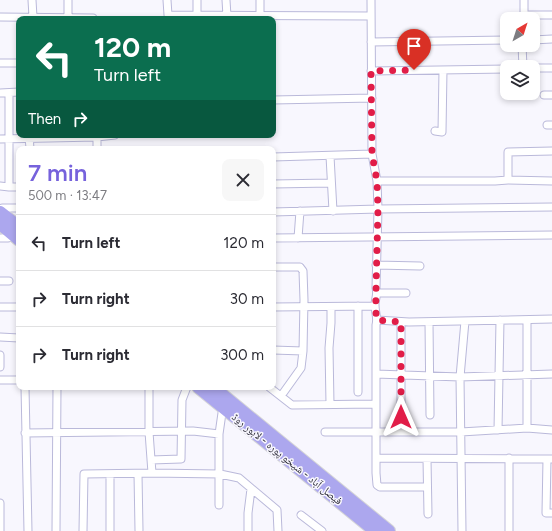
<!DOCTYPE html>
<html lang="en">
<head>
<meta charset="utf-8">
<style>
	:root { --surface:#fff; --page:#f7f7f7; --text:#2b2b33; --muted:#7c7c81; --line:#e1e1e2; --accent:#7662dc }
	body { margin:0; font-family:Figtree,"Noto Naskh Arabic",sans-serif; background:var(--page); color:var(--text); height:100vh; display:flex; flex-direction:column; font-size:15px; white-space:nowrap }
	* { box-sizing:border-box; margin:0 }
	p { font-size:13px; color:var(--muted) }
	.icon { flex:none; width:22px; height:22px; fill:none; stroke:currentColor; stroke-width:2; stroke-linecap:round; stroke-linejoin:round }
	.map { position:relative; flex:1; overflow:hidden }
	.panel { position:absolute; left:16px; top:146px; width:260px; height:244px; display:flex; flex-direction:column; background:var(--surface); border-radius:8px; box-shadow:0 2px 6px #0003 }
	.panel>* { flex:none }
	.top-card { position:absolute; left:16px; top:16px; width:260px; height:122px; border-radius:8px; box-shadow:0 2px 6px #0003; background:#0b6e4f; color:#fff; overflow:hidden }
	.needle { width:26px; rotate:39deg }
	.tools { position:absolute; left:500px; top:12px; display:grid; gap:8px }
	.tools a { display:grid; place-items:center; width:40px; height:40px; border-radius:8px; background:var(--surface); box-shadow:0 2px 6px #0003; font-size:20px }
	.pin { position:absolute; display:grid; place-items:center; width:34px; height:34px; color:#fff; margin:-41px -17px; border-radius:50% 50% 50% 0; rotate:-45deg; box-shadow:0 0 4px #0007 }
	.pin .icon { rotate:45deg }
	.me { position:absolute; width:44px; margin:-22px; rotate:0deg; stroke-linejoin:round; filter:drop-shadow(0 0 3px #0008) }
	.turn { display:flex; align-items:center; gap:14px; height:84px; padding:0 12px; font-size:18px }
	.turn .icon { width:52px; height:52px; stroke-width:2.5 }
	.turn b { display:block; font-size:28px; line-height:34px }
	.then { display:flex; align-items:center; height:38px; padding:0 12px; background:#0003; gap:8px; font-size:15px }
	.round { display:grid; place-items:center; flex:none; width:42px; height:42px; border-radius:8px; background:var(--page) }
	.headline { display:flex; align-items:center; justify-content:space-between; height:68px; padding:0 12px }
	h1 { font-size:24px; font-weight:600; line-height:30px; color:var(--accent) }
	ul { padding:0; list-style:none }
	li { display:flex; align-items:center; gap:12px; height:56px; padding:0 12px; border-top:1px solid var(--line) }
	li div { flex:1 }
	li b { display:block; font-size:15px }
	li em { font-style:normal }
	.map>svg:first-child { display:block }
</style>
</head>
<body>
<div class="map">
<svg width="552" height="531" viewBox="0 0 552 531">
	<rect width="100%" height="100%" fill="#f8f7fe"/>
	<g fill="none" stroke-linecap="round" stroke-linejoin="round">
		<defs>
			<path id="street" d="M32,0L33,17
				M68,0V18
				M167,0L168,15L371,16
				M226,0L227,16
				M260,0V16
				M371,0L372,154L377,181L378,209L376,288C378,294 375,299 375,305C375,312 378,318 376,325V473L377,485L380,487H427
				M524,0V15H552
				M197,16V0
				M0,17L93,18
				M533,40L552,39
				M371,42L507,40
				M522,45L523,67
				M0,63H19
				M533,68H552
				M371,71L507,69
				M0,93L19,92
				M544,95H552
				M273,100L372,98
				M547,125H552
				M435,131L442,132L443,70
				M29,135L30,149
				M97,135V137L115,135
				M0,139L97,137V149
				M330,156L333,211
				M273,157L372,154
				M508,180V152L552,151
				M377,181H495L508,180L552,181
				M273,184L331,183
				M0,186L9,187V93
				M9,187H19
				M2,208H19
				M273,212L378,209L552,207
				M0,238H8
				M273,238L552,235
				M298,238L300,211
				M376,265L420,266
				M273,267H300L303,271L304,300L303,351L301,368L281,396
				M0,281H9
				M377,293H406
				M0,307H19
				M273,307L375,306
				M377,320L409,322L552,319
				M527,320V428
				M465,321L460,377L552,374
				M429,322L430,415
				M0,337L19,338
				M273,350L303,351
				M0,355V367
				M376,374L460,377L462,531
				M0,380H19
				M25,387L28,531
				M269,387L292,405L376,404
				M358,392V306
				M330,404L329,348L331,323V307
				M401,417V322
				M498,430L500,320
				M325,432H461L527,428L552,430
				M25,433L193,431L219,434
				M376,458L552,459
				M509,458V531
				M427,459L428,514
				M547,459L546,513H552
				M151,460L181,459L182,400L187,387
				M152,473L220,474L239,478L277,510L278,531
				M138,474L139,530
				M0,503V531
				M219,505V434L222,413
				M301,515L322,531
				M56,531L57,387
				M83,531L84,474L152,473L149,432V387
				M110,531V474
				M248,531V513L251,489"/>
			<path id="highway" d="M0,212L19,227
				M0,224L19,240
				M198,387L375,531
				M213,387L389,531"/>
		</defs>
		<use href="#street" stroke="#bab9da" stroke-width="9"/>
		<use href="#highway" stroke="#d5d5d7" stroke-width="14"/>
		<use href="#street" stroke="#fff" stroke-width="7"/>
		<use href="#highway" stroke="#aca7ee" stroke-width="12"/>
	</g>
	<g fill="none" stroke-linecap="round" stroke-linejoin="round">
		<path stroke="#e11d48" stroke-width="7" stroke-dasharray="0 12.6" d="M401,417V322L377,320L375,306L377,293L376,288L378,209L377,181L372,154L371,71L414,70"/>
	</g>
	<g text-anchor="middle" dominant-baseline="central" stroke-width="3" stroke-linejoin="round" paint-order="stroke">
		<g font-size="11" fill="#2c2b38" stroke="#f8f7fe">
			<text transform="translate(287 459) rotate(39)">فیصل آباد - شیخو پورہ - لاہور روڈ</text>
		</g>
	</g>
</svg>
<div class="tools">
<a><svg class="needle" viewBox="-14 -14 28 28"><path d="M0-13l5 13h-10z" fill="#e53935"/><path d="M0 13l5-13h-10z" fill="#7c7c81"/></svg></a>
<a><svg class="icon" aria-label="layers" viewBox="0 0 24 24"><path d="M12 4l9 5-9 5-9-5zM3 14l9 5 9-5"/></svg></a>
</div>
<div class="pin" style="left:414px;top:70px;background:#d93025"><svg class="icon" aria-label="arrive" viewBox="0 0 24 24"><path d="M6 21V4h12l-3 4 3 4H6"/></svg></div>
<svg class="me" style="left:401px;top:417px" viewBox="-20 -20 40 40"><path d="M0-17L14 15 0 8-14 15z" fill="#e11d48" stroke="#fff" stroke-width="4"/></svg>
<div class="top-card">
<div class="turn"><svg class="icon" aria-label="left" viewBox="0 0 24 24"><path d="M17 20v-9H6M10 6l-5 5 5 5"/></svg><div><b>120 m</b>Turn left</div></div>
<div class="then">Then<svg class="icon" aria-label="right" viewBox="0 0 24 24"><path d="M7 20v-9h11M14 6l5 5-5 5"/></svg></div>
</div>
<section class="panel">
<div class="headline"><div><h1>7 min</h1><p>500 m · 13:47</p></div><a class="round"><svg class="icon" aria-label="close" viewBox="0 0 24 24"><path d="M6 6l12 12M18 6L6 18"/></svg></a></div>
<ul>
<li><svg class="icon" aria-label="left" viewBox="0 0 24 24"><path d="M17 20v-9H6M10 6l-5 5 5 5"/></svg><div><b>Turn left</b></div><em>120 m</em></li>
<li><svg class="icon" aria-label="right" viewBox="0 0 24 24"><path d="M7 20v-9h11M14 6l5 5-5 5"/></svg><div><b>Turn right</b></div><em>30 m</em></li>
<li><svg class="icon" aria-label="right" viewBox="0 0 24 24"><path d="M7 20v-9h11M14 6l5 5-5 5"/></svg><div><b>Turn right</b></div><em>300 m</em></li>
</ul>
</section>
</div>
</body>
</html>
